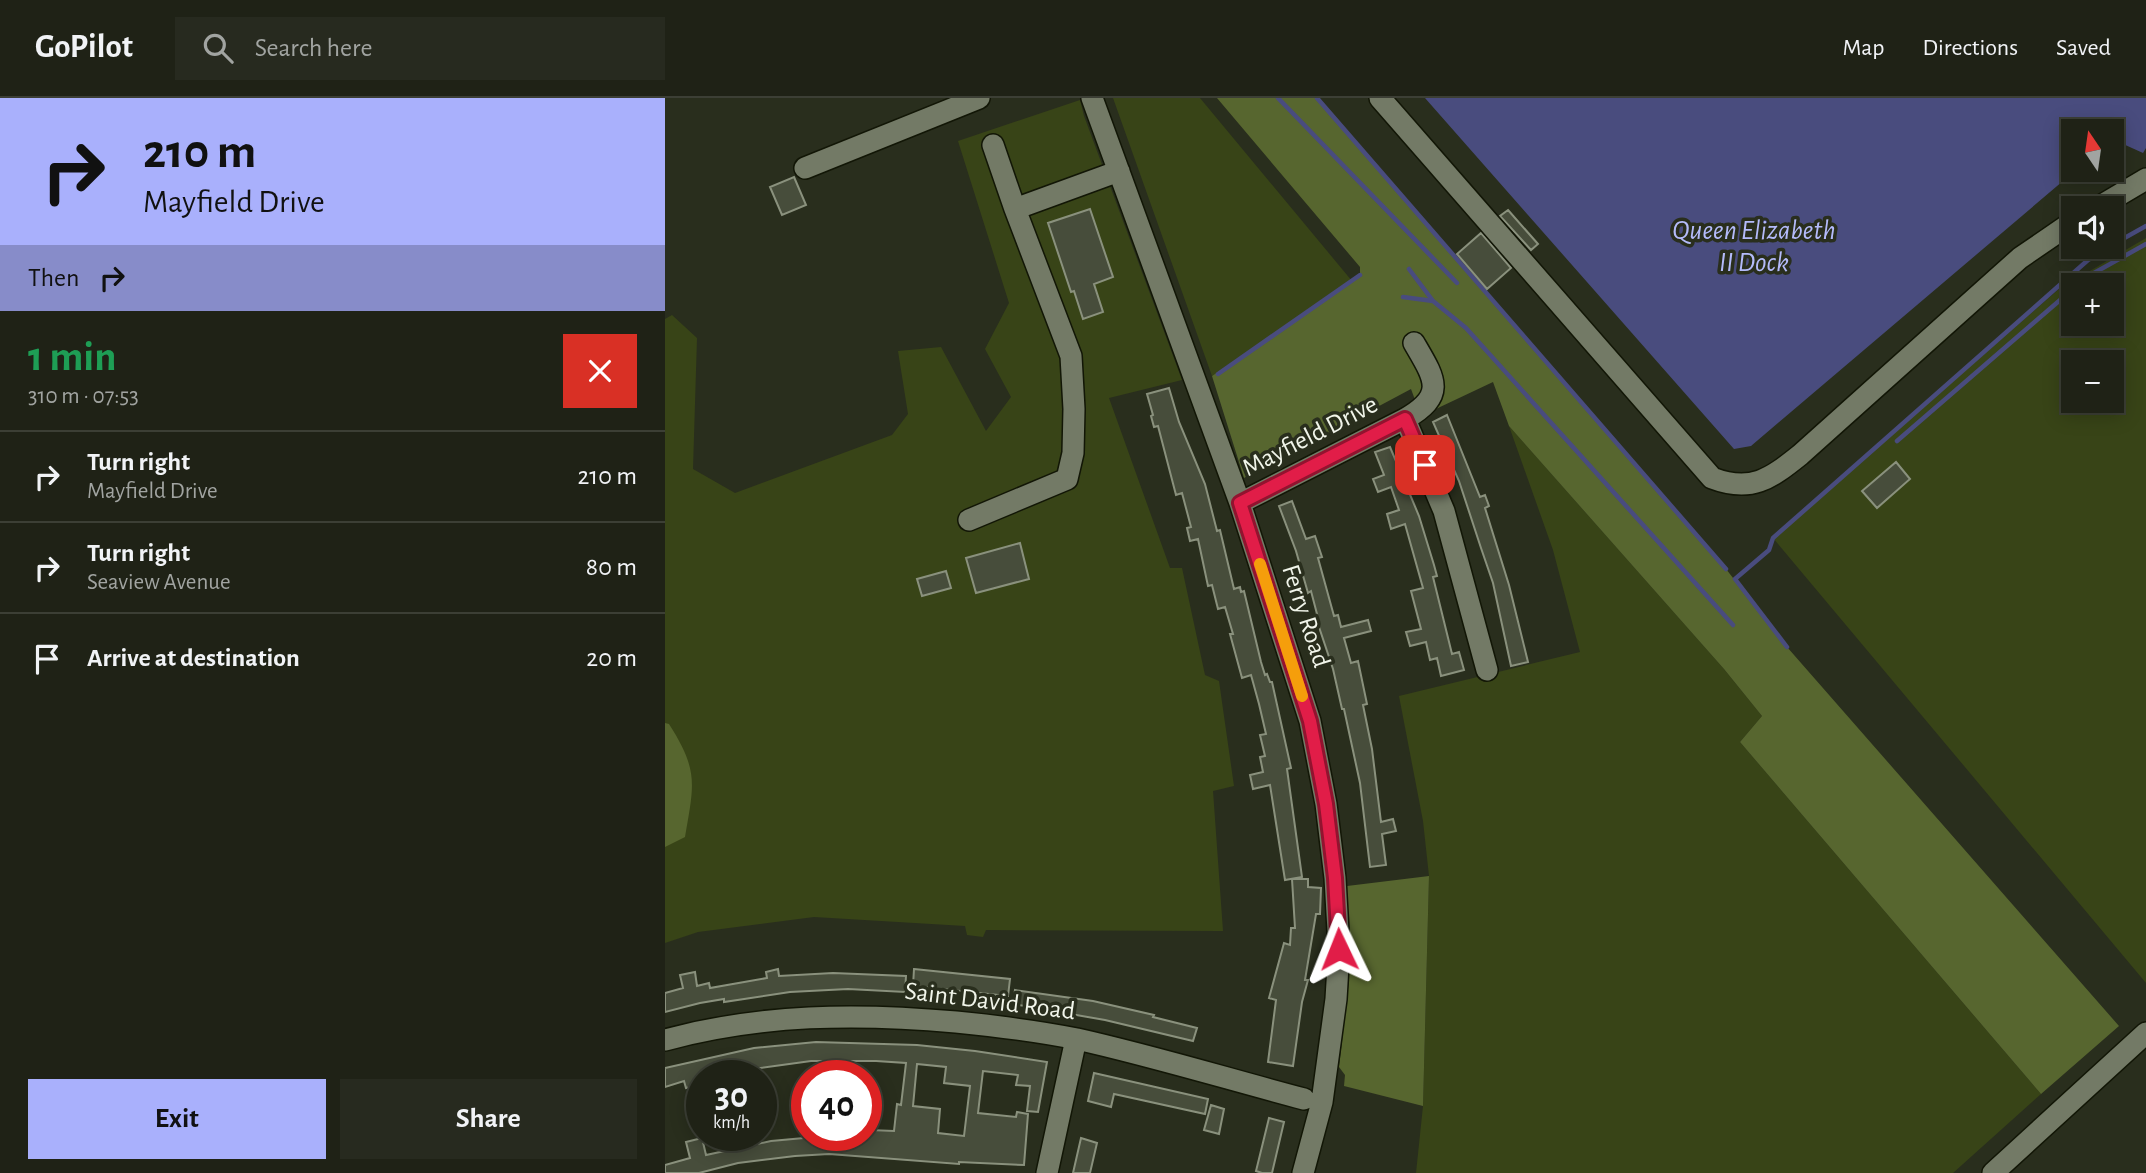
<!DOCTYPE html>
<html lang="en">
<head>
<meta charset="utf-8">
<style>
	:root { --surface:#1f2216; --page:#272a1f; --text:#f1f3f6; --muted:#a1a4a1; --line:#3c3f35; --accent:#a9b0fc }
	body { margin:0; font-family:"Alegreya Sans",sans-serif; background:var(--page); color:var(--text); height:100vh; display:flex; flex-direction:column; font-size:26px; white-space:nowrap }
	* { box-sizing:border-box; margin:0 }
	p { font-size:23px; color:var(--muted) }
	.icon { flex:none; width:38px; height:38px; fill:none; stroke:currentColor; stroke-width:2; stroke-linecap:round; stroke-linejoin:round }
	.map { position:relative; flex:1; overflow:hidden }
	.sheet { display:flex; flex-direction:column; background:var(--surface); width:665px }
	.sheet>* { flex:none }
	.hud { background:#a9b0fc; color:#111; overflow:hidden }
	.needle { width:46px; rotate:347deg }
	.fabs { position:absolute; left:1396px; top:21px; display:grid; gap:14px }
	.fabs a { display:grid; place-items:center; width:63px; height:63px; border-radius:0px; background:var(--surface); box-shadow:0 4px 18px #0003,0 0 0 2px var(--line); font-size:35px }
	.speed { position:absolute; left:21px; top:962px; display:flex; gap:14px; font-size:35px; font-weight:700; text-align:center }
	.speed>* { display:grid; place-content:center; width:91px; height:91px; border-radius:50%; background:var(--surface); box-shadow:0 4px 18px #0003,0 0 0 2px var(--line); line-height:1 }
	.speed small { font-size:18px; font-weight:400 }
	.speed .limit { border:10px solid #d22; background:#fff; color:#111 }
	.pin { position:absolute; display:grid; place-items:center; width:60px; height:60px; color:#fff; margin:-30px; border-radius:14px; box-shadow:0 4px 10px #0006 }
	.me { position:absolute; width:77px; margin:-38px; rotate:358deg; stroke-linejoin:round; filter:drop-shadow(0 0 5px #0008) }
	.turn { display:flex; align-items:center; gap:24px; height:147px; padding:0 28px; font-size:32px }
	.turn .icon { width:91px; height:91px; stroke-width:2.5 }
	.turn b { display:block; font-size:49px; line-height:60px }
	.then { display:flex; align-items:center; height:66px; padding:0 28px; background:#0003; gap:14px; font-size:26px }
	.round { display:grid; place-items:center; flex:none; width:74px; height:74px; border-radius:0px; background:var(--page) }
	.summary { display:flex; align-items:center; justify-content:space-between; height:119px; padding:0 28px }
	h1 { font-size:42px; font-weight:700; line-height:52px; color:#1e9e55 }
	.primary-button { display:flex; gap:14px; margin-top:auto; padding:14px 28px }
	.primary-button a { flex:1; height:80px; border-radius:0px; background:var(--accent); color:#111; font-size:28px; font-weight:700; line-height:80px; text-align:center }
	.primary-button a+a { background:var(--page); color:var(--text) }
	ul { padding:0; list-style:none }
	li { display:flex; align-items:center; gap:21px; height:91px; padding:0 28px; border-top:2px solid var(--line) }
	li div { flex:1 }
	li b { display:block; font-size:26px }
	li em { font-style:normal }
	header { display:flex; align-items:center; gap:42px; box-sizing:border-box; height:98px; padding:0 35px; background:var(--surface); border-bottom:2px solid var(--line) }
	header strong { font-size:33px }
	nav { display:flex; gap:38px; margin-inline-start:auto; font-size:24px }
	.search { width:490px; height:63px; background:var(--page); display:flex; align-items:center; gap:18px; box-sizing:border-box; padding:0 24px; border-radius:0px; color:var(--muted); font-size:26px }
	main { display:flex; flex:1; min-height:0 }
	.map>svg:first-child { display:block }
</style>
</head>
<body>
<header>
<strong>GoPilot</strong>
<div class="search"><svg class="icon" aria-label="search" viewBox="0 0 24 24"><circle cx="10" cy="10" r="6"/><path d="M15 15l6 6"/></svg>Search here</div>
<nav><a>Map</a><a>Directions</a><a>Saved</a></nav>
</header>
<main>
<section class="sheet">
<div class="hud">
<div class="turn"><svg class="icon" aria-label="right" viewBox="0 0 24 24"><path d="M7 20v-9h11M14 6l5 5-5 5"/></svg><div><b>210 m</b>Mayfield Drive</div></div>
<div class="then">Then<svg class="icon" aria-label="right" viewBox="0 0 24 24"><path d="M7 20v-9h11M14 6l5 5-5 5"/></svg></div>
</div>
<div class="summary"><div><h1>1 min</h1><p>310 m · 07:53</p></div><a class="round" style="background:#d93025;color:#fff"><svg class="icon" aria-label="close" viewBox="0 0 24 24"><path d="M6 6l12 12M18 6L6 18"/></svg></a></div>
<ul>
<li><svg class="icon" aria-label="right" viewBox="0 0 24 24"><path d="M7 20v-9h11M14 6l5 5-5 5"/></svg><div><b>Turn right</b><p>Mayfield Drive</p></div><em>210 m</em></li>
<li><svg class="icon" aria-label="right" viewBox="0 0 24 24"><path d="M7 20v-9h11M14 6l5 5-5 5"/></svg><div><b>Turn right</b><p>Seaview Avenue</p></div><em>80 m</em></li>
<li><svg class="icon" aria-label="arrive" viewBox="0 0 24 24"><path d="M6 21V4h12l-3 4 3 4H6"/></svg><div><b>Arrive at destination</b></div><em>20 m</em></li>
</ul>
<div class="primary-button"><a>Exit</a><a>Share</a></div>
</section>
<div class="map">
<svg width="1481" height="1075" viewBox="0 0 1481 1075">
	<rect width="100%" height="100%" fill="#292e1d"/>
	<path fill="#384417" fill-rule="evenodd" d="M448,0H535L687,183L547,278Z
		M415,2L419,18L517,282L444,300L505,470H517L540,577L554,583L569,688L548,693L558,833L321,832L318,839L302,837L300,828L149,819L33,834L0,845V221L7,217L32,240L28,371L70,395L227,337L243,316L233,253L276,249L321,333L346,299L320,251L344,205L293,43Z
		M1481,140V885L1108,440L1394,191ZM1409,187H1447V226H1409ZM1409,264H1447V303H1409Z
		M844,328L1059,571L1097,618L1075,644L1376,996L1288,1075H751L758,1008L764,778L758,723L734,598L915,554L888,452Z"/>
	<path fill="#57662f" d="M552,0H652L1061,471L1122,549L1454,928L1376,996L1075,644L1097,618L1059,571L844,328L828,284L756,318L746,291L579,380L547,278L695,177V169Z
		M0,625L4,626C34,673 29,686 20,739L0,749Z
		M764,778L758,1008L679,988L680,977L674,969L684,883L682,788Z"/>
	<path fill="#494c7e" d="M760,0H1481V50L1478,55L1447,41V33H1409V72H1411L1086,348L1069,351Z"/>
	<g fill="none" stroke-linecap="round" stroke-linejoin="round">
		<path stroke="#494c7e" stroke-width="4.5" d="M613,0L792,185
			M652,0L1061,471
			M1447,147L1481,128
			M744,171L768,203L801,230L1068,527
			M1412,187L1429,175L1481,146
			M738,199L768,203
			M553,276L695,177
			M1232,343L1409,190
			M1122,549L1070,481L1104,452L1108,440L1423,162L1445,149"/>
	</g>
	<path fill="#474d3b" stroke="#8a917d" stroke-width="2" fill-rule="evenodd" d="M129,79L141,107L117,117L105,89Z
		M425,111L448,179L429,186L438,214L418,221L409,193L406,194L383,125Z
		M843,112L873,146L866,152L835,118Z
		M816,135L846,170L822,191L792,156Z
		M504,290L514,324L540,386L552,433L555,432L569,491L575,489L576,494L579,493L596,564L600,577L602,576L605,584H607L626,670L622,671L637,779L620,782L605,687L588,691L585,677L598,674L595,659L600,658L595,637L601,636L594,606L586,577L577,580L565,536H568L560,509L553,511L547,487L543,488L533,441L525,443L522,430L526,429L517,395L511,397L493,328L489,329L486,318L488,317L482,296Z
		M782,317L815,399L820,397L824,408L820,410L844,487L863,564L846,568L828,485L816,450L794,383L768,324Z
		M725,349L754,418L769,467L772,478L768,479L787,556L794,554L799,572L776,578L772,560L765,562L761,544L745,548L741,534L756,531L746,493L758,490L740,426L726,431L722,416L734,412L726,389L713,394L708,381L719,377L710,354Z
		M1231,364L1245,381L1212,410L1197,393Z
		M627,403L641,441L650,438L657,459L653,460L669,518L673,517L676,529L703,522L706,533L679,540L686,565L693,563L702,606L698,607L707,651L716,724L728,721L731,733L717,736L721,767L705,769L695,685L679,611H677L668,571L650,517L652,516L646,493L643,495L631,453L614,408Z
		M355,445L364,481L311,495L301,460Z
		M281,473L286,490L257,498L252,481Z
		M627,781H643V789L656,790L655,816H651L640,882H643L637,904L628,968L603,964L611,902L604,900L619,845L625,847L626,830H630Z
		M113,871L114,878L168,875L241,878L240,894L183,891L125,894L59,904V901L35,905L0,914V895L18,890L15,877L30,874L32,888L44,885L45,890L102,880L101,874Z
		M249,871L345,881L343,898L248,888Z
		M350,892L428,903L489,917L488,919L532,930L528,943L440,922L348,906Z
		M151,944L252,947L310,953L382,964L373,1014L362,1013L365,988L351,987L353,977L318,973L313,1015L351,1019L352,1014L363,1016L359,1067L294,1064V1066L164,1056L130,1058L73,1065L34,1075H0V1067L25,1060L21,1044L37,1040L41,1057L106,1043L161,1038L204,1040L205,1032L229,1033L232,1006L236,1007L241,965L211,963H146L37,978L32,981L33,988L21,990L19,983L0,989V970L89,950ZM252,966L281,969L279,985L305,988L299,1038L273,1035L275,1011L248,1008Z
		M429,975L543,1001L540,1016L449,996L446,1009L423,1003Z
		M546,1007L559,1011L554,1036L539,1032Z
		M604,1020L619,1024L607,1075H597L591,1073Z
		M416,1040L432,1045L425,1075H408Z"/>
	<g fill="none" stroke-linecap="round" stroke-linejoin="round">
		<defs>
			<path id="minor" d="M427,0L575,405L645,623L661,706L670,780L674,851L671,901L657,1004L638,1075
				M715,0L1047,380C1086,395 1105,381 1135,357L1355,160L1409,123
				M328,47L350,111
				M140,70L314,0
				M1432,110L1481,81
				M740,321L779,413L822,572
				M575,405L740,321C782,297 770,281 749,245
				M304,422L402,381L408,355L409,311L406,258L350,111L454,73
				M0,942C96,916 192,915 291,924C331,928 372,933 412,941C488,958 563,981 639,1001
				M382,1075L411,941
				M1328,1075L1481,935"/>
		</defs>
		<use href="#minor" stroke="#121606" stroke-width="24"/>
		<use href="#minor" stroke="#737a66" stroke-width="21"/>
	</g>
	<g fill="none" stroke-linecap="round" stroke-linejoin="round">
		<defs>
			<path id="route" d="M674,851L670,780L661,706L645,623L575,405L740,321L760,367"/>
		</defs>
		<use href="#route" stroke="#92132f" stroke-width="18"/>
		<use href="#route" stroke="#e11d48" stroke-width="12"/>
		<path stroke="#f59e0b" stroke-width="12" d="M595,466L637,598"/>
	</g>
	<g text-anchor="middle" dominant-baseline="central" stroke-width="7" stroke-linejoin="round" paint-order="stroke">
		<g font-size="26" fill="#f1f5ea" stroke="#292e1d">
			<text transform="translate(645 338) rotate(-27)">Mayfield Drive</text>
			<text transform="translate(641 518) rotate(72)">Ferry Road</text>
			<text transform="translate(325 903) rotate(7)">Saint David Road</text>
		</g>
		<g font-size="28" font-style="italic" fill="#b4bbfa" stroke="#292e1d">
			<text x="1089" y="133">Queen Elizabeth<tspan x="1089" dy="32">II Dock</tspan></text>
		</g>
	</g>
</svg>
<div class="fabs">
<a><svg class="needle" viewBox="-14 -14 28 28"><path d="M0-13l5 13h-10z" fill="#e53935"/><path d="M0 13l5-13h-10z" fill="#a1a4a1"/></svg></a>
<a><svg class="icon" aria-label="sound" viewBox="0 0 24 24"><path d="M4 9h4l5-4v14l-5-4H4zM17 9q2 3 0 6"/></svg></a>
<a>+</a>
<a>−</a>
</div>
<div class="speed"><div>30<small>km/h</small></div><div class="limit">40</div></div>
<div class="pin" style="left:760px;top:367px;background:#d93025"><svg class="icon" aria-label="arrive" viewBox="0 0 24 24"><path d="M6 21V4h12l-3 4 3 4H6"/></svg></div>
<svg class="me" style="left:674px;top:851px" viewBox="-20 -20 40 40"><path d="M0-17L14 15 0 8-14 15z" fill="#e11d48" stroke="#fff" stroke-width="4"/></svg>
</div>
</main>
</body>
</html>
